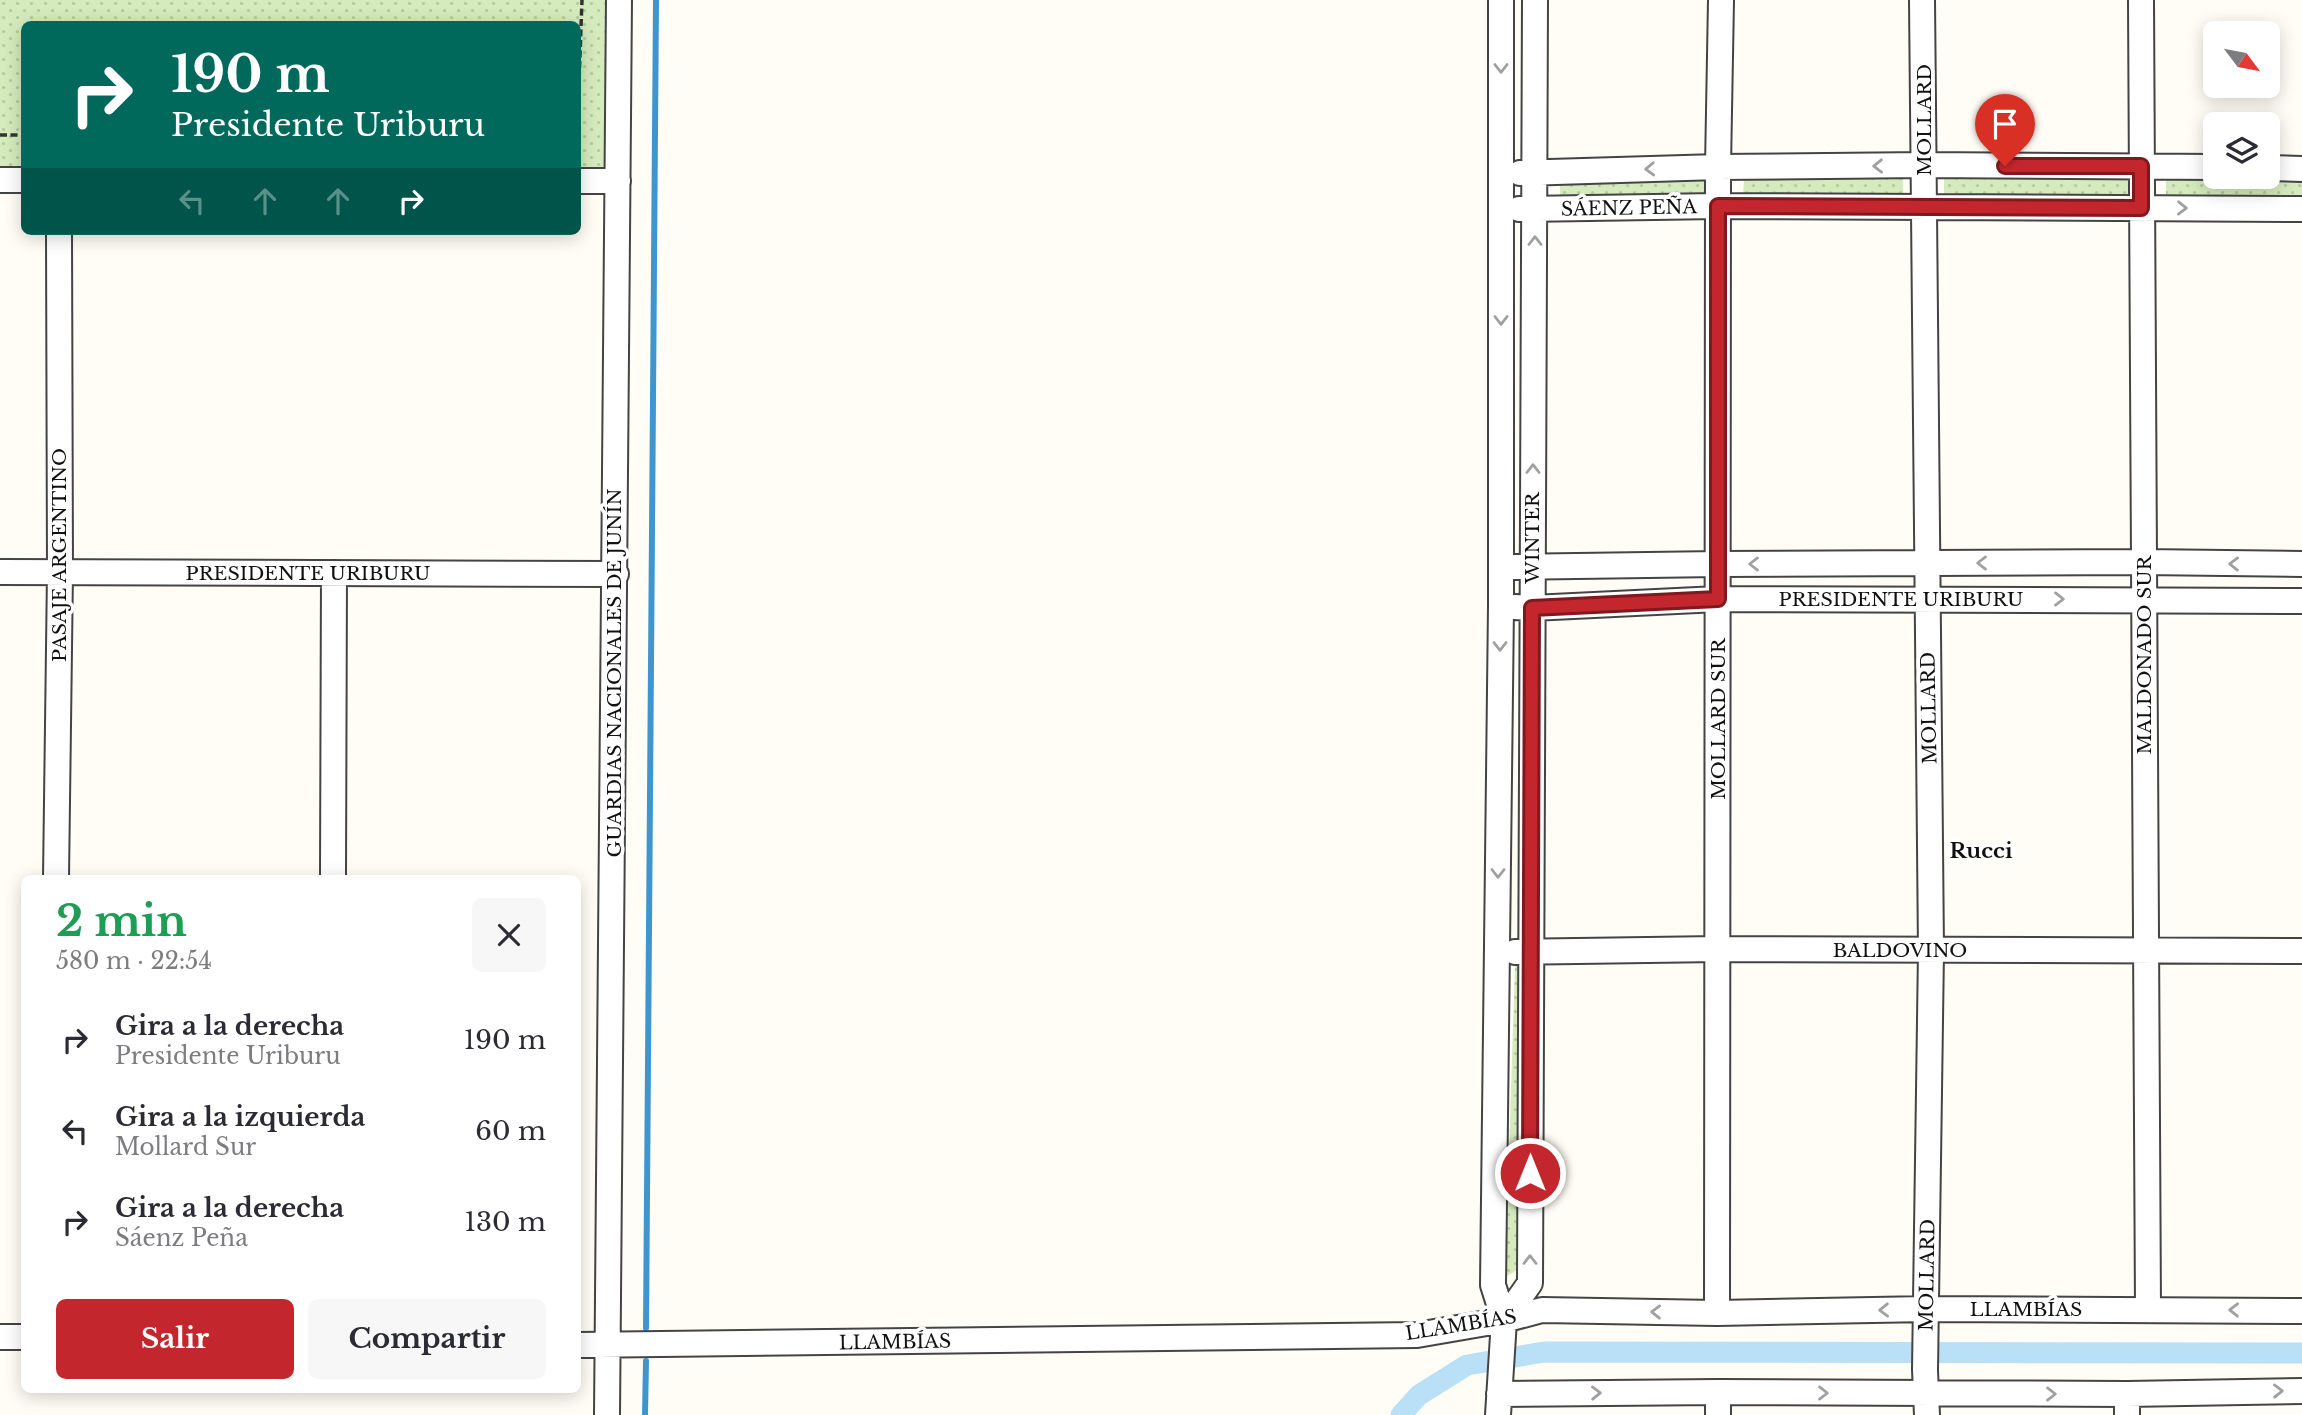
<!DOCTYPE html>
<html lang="es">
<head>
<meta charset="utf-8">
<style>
	:root { --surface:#fff; --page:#f7f7f7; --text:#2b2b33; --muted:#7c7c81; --accent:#c4262e }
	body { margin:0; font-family:"Libre Baskerville",serif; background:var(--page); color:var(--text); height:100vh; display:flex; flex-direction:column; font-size:26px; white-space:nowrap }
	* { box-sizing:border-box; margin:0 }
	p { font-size:23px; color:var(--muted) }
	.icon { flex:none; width:38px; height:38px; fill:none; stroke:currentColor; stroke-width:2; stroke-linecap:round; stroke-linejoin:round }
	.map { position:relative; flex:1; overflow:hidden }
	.drawer { position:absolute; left:21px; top:875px; width:560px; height:518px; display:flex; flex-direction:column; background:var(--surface); border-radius:10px; box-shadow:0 4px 18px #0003 }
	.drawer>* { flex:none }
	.top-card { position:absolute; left:21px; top:21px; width:560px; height:214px; border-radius:10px; box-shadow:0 4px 18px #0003; background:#00695c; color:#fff; overflow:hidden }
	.needle { width:46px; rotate:122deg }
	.controls { position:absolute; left:2203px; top:21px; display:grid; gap:14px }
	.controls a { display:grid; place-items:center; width:77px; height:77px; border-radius:10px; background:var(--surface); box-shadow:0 4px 18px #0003; font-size:35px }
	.pin { position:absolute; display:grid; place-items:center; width:60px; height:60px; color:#fff; margin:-72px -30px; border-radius:50% 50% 50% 0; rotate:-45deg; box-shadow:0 0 7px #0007 }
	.pin .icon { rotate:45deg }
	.me { position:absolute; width:77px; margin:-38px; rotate:0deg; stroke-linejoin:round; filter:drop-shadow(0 0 5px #0008) }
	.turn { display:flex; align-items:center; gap:24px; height:147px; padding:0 35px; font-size:32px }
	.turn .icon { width:91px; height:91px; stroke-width:2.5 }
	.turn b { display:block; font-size:49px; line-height:60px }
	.lanes { display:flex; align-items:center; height:66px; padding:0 35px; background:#0003; justify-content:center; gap:35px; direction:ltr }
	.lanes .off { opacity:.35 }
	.round { display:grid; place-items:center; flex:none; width:74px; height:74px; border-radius:10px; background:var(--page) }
	.summary { display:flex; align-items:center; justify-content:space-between; height:119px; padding:0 35px }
	h1 { font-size:42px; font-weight:800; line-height:52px; color:#1e9e55 }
	.button { display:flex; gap:14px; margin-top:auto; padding:14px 35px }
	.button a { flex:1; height:80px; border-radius:10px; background:var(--accent); color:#fff; font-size:28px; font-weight:800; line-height:80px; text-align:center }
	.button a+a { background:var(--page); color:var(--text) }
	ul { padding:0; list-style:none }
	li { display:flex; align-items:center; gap:21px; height:91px; padding:0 35px }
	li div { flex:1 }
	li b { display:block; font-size:26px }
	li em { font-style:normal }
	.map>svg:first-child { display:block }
</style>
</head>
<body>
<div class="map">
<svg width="2302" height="1415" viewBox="0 0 2302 1415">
	<defs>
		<pattern id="grass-dots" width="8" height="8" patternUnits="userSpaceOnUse" patternTransform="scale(1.75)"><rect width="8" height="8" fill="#d5ebbd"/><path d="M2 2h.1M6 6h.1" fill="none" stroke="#b6c8a1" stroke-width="1.8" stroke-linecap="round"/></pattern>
	</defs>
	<rect width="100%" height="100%" fill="#fffdf5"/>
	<path fill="url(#grass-dots)" d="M0,0H606L605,167H578V24H24V167L0,166Z
		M1744,179H1903V196L1743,195Z
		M1944,179L2128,180V197L1944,196Z
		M2166,179L2302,180V196L2166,195Z
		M1706,180V194L1560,195V182Z
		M1529,965L1521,1268L1505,1277L1515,966Z"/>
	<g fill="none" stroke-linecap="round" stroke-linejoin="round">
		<path stroke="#3f96cf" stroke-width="6" d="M646,1328L656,0
			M645,1415L646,1361"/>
		<path stroke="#b9e0f7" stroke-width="21" d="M1401,1415L1419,1395L1467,1365L1544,1352L2302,1353"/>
		<defs>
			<path id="street" d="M1922,0L1931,951L1925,1370L1927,1415
				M2141,0L2148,1309
				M2268,168L2302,169
				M1520,173L1718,167L1924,165L2216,167
				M0,180H24
				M578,181H618
				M1519,209L1718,206L2302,209
				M1515,567L1718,564L2143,562L2302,564
				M0,572L616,574
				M1515,607L1532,608L1718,599L2302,601
				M56,878L60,572L59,231
				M333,878L334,573
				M1515,952L1718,949L2302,951
				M1717,1313L1718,167L1721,0
				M1504,1320L1530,1283L1535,0
				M0,1337H24
				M578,1345L1417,1335L1504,1320L1542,1310L1717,1313L1927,1309L2302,1311
				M1718,1392V1415
				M1499,1394L1718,1392L2127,1394L2302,1391
				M2127,1394V1415
				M607,1415L619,0
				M1498,1415L1504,1320L1493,1285L1501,606V0"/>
		</defs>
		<use href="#street" stroke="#444" stroke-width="28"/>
		<path stroke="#333" stroke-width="3.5" stroke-dasharray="7 3.5" stroke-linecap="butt" d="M578,110L582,0
			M0,135H24"/>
		<use href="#street" stroke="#fff" stroke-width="24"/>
	</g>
	<defs><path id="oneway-chevron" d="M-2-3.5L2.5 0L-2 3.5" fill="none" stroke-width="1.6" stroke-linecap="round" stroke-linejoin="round" transform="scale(1.75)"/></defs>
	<g stroke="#a0a0a0">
		<use href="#oneway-chevron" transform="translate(1501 68) rotate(90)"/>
		<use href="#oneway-chevron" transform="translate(1878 166) rotate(179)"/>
		<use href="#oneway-chevron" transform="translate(1650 169) rotate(178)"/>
		<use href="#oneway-chevron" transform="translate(2182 208) rotate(1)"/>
		<use href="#oneway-chevron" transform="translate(1535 241) rotate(-90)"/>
		<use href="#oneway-chevron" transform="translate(1501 320) rotate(90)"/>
		<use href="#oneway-chevron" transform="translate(1533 469) rotate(-90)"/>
		<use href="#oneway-chevron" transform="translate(1982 563) rotate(180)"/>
		<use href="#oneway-chevron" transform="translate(1754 564) rotate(180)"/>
		<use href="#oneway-chevron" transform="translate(2234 564) rotate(-179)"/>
		<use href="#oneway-chevron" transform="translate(2059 599)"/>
		<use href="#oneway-chevron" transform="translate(1500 646) rotate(90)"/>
		<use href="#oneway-chevron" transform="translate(1498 873) rotate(90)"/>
		<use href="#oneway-chevron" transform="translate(1530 1260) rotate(-90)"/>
		<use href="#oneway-chevron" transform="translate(1884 1310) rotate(179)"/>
		<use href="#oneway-chevron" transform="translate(2234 1310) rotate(-179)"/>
		<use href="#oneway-chevron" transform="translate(1656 1312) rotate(-179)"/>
		<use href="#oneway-chevron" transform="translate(2278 1391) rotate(-1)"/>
		<use href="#oneway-chevron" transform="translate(1596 1393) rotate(-1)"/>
		<use href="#oneway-chevron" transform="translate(1823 1393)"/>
		<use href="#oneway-chevron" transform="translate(2051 1394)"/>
	</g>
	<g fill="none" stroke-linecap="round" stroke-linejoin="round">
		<defs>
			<path id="route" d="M1530,1173L1532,608L1718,599V206L2141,208V166H2005"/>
		</defs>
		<use href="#route" stroke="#7f191e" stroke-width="18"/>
		<use href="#route" stroke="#c4262e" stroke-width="12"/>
	</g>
	<g text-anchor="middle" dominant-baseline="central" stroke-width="7" stroke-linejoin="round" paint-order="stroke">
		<g font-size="19" fill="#111" stroke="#fff">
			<text transform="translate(1924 120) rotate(-90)">MOLLARD</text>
			<text transform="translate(1629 208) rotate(-1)">SÁENZ PEÑA</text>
			<text transform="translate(1532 538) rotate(-90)">WINTER</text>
			<text transform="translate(59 555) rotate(-90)">PASAJE ARGENTINO</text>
			<text x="308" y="573">PRESIDENTE URIBURU</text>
			<text x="1901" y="599">PRESIDENTE URIBURU</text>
			<text transform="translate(2144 655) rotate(-90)">MALDONADO SUR</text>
			<text transform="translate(614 673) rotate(-90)">GUARDIAS NACIONALES DE JUNÍN</text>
			<text transform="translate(1929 708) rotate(-91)">MOLLARD</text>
			<text transform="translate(1718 719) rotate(-90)">MOLLARD SUR</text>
			<text x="1900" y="950">BALDOVINO</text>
			<text transform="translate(1927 1275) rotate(-89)">MOLLARD</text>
			<text x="2026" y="1309">LLAMBÍAS</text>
			<text transform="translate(1461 1325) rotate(-9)">LLAMBÍAS</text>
			<text transform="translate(895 1342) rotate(-1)">LLAMBÍAS</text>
		</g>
		<g font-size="21" font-weight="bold" fill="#111" stroke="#fff">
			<text x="1981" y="851">Rucci</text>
		</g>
	</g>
</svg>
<div class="controls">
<a><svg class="needle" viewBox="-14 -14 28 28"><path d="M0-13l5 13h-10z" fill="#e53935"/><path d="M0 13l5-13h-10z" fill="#7c7c81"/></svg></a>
<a><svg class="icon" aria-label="layers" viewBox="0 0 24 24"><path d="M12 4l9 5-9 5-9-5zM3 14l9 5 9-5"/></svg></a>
</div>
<div class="pin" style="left:2005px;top:166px;background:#d93025"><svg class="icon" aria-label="arrive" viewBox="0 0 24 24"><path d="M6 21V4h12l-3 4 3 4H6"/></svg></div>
<svg class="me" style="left:1530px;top:1173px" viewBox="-20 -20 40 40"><circle r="17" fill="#c4262e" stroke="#fff" stroke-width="3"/><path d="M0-11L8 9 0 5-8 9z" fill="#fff"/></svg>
<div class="top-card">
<div class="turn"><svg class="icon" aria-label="right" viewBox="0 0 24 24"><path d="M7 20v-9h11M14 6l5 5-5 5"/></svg><div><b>190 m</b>Presidente Uriburu</div></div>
<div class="lanes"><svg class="icon off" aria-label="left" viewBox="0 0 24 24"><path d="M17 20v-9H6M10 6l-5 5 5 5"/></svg><svg class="icon off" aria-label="ahead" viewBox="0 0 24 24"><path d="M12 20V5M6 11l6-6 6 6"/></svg><svg class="icon off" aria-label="ahead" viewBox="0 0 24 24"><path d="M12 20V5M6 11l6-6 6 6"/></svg><svg class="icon" aria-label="right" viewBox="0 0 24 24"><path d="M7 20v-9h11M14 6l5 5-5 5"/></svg></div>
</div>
<section class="drawer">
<div class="summary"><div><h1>2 min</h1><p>580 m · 22:54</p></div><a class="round"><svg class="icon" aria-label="close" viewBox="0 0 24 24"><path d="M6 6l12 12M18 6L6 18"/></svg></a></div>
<ul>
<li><svg class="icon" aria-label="right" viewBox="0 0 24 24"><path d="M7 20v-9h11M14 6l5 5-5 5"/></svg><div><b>Gira a la derecha</b><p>Presidente Uriburu</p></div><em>190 m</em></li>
<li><svg class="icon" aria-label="left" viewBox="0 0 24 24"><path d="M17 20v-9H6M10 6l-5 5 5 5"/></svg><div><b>Gira a la izquierda</b><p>Mollard Sur</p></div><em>60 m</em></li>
<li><svg class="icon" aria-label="right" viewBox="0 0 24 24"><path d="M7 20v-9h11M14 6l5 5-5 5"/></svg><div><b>Gira a la derecha</b><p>Sáenz Peña</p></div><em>130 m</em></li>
</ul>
<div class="button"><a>Salir</a><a>Compartir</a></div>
</section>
</div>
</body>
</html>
